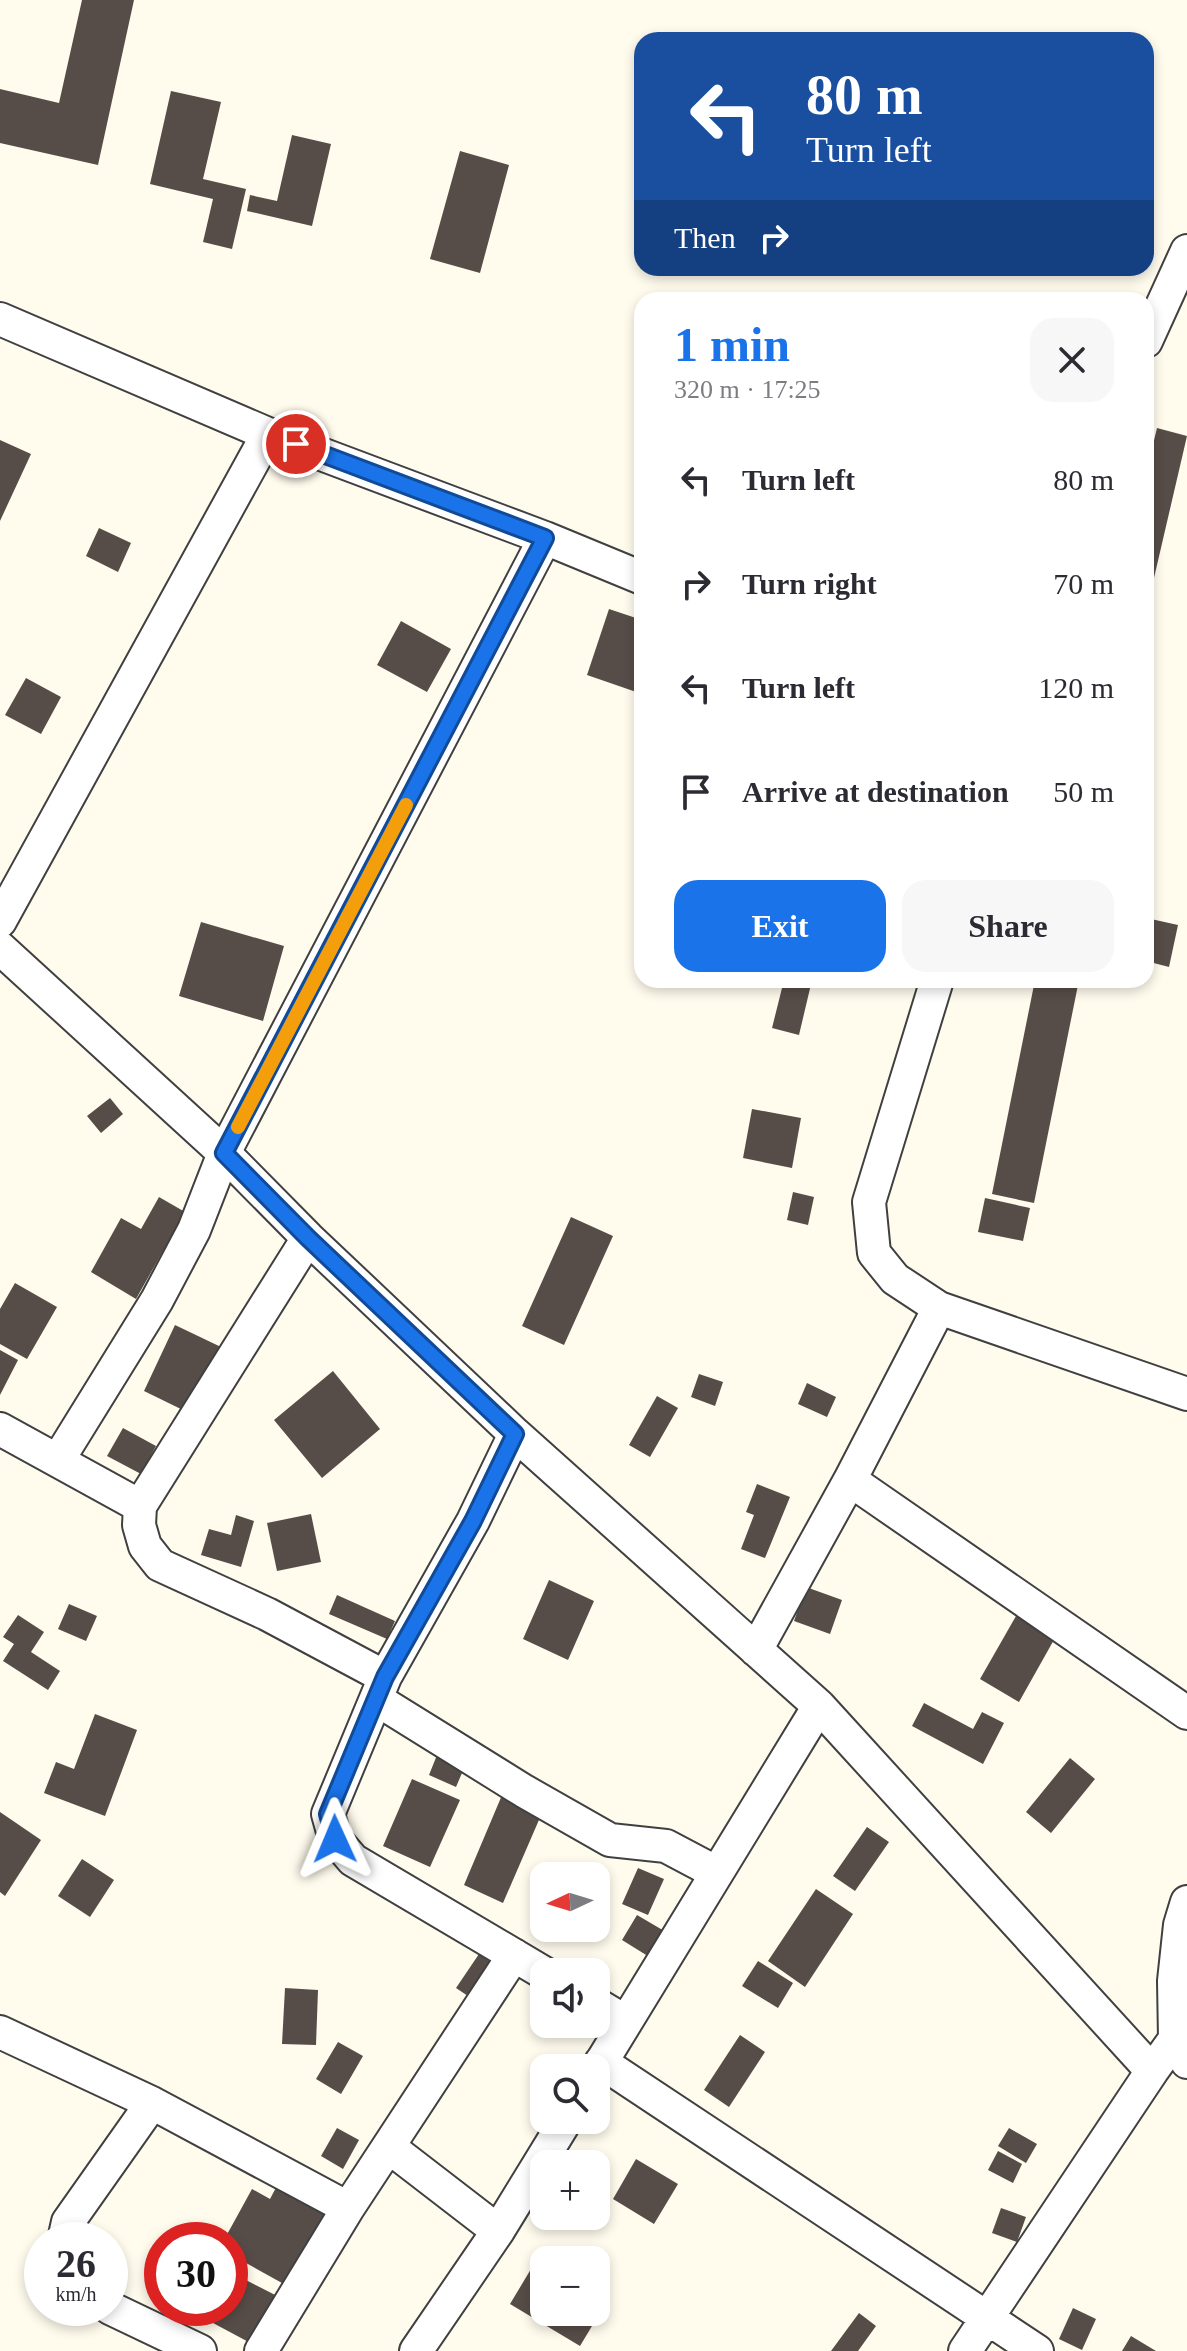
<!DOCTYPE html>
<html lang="en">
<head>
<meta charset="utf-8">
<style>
	:root { --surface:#fff; --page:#f7f7f7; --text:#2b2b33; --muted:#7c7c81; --accent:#1a73e8 }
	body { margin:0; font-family:Georgia,serif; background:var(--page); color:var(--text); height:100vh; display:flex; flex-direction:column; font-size:30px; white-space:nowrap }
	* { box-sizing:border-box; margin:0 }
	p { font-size:26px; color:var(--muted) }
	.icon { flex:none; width:44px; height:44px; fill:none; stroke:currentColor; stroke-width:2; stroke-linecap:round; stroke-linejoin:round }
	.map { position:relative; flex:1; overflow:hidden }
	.details { position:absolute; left:634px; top:292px; width:520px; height:696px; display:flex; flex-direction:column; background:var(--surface); border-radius:24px; box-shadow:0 4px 12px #0003 }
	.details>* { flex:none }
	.guide { position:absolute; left:634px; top:32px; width:520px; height:244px; border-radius:24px; box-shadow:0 4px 12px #0003; background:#1a4fa0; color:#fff; overflow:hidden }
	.needle { width:52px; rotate:266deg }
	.controls { position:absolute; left:530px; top:1862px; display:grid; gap:16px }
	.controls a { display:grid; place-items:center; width:80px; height:80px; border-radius:16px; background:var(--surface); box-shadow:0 4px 12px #0003; font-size:40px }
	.speed { position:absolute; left:24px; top:2222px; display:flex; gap:16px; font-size:40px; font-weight:700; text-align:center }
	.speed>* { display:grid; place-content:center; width:104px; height:104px; border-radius:50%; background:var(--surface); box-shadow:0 4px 12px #0003; line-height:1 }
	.speed small { font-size:20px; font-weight:400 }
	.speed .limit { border:12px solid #d22; background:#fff; color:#111 }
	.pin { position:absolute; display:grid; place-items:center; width:68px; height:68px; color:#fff; margin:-34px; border:4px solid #fff; border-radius:50%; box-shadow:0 2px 8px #0007 }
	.me { position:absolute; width:88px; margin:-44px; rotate:359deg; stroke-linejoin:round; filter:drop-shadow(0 0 6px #0008) }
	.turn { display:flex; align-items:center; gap:28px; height:168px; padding:0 40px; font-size:36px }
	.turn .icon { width:104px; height:104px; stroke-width:2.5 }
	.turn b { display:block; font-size:56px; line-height:68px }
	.then { display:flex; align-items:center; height:76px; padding:0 40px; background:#0003; gap:16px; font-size:30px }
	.round { display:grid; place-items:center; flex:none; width:84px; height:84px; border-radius:24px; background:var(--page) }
	.headline { display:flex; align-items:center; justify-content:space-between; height:136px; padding:0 40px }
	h1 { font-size:48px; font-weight:800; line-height:60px; color:var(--accent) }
	.cta { display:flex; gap:16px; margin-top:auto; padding:16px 40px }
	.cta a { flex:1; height:92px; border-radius:24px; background:var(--accent); color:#fff; font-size:32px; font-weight:800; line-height:92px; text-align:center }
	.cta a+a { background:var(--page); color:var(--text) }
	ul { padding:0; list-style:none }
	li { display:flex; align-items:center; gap:24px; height:104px; padding:0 40px }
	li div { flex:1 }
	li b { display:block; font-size:30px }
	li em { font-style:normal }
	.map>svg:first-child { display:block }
</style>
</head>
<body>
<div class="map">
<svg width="1187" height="2351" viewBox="0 0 1187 2351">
	<rect width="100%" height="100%" fill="#fffbed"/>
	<path fill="#574d48" d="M82,0H134L98,165L0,143V89L59,103Z
		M171,91L221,102L203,179L246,189L232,249L203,242L213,199L150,184Z
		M292,135L331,144L312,226L247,211L250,195L277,201Z
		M460,151L509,165L480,273L430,259Z
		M1157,428L1187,436L1147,608L1146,473Z
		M0,440L31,454L0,521Z
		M99,528L131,543L118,572L86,556Z
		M609,609L642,620V694L587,675Z
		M401,621L451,649L427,692L377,665Z
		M26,678L61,697L41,734L5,715Z
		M1151,919L1178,925L1169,967L1146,961V942Z
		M201,922L284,946L263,1021L179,996Z
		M784,980H812L799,1035L772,1028Z
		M1035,980H1079L1034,1203L992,1194Z
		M110,1098L123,1114L101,1133L87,1116Z
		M752,1109L801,1118L792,1168L743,1158Z
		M793,1192L814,1197L808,1225L787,1220Z
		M159,1197L185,1212L136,1299L91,1272L121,1218L141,1229Z
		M985,1198L1030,1208L1023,1241L978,1232Z
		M571,1217L613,1236L564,1345L522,1326Z
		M15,1283L57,1307L27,1359L0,1344V1309Z
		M175,1325L221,1347L189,1413L144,1391Z
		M0,1350L18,1360L0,1395Z
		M333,1371L380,1429L322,1478L274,1420Z
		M699,1374L723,1382L715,1406L691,1397Z
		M807,1383L836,1397L827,1417L798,1404Z
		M657,1396L678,1408L650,1457L629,1445Z
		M123,1428L156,1446L141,1474L107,1456Z
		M757,1484L790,1497L765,1558L741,1549L754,1515L746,1512Z
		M311,1514L321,1562L277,1571L267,1523Z
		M236,1515L254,1521L241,1567L201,1555L209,1529L231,1535Z
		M549,1580L594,1601L568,1660L523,1639Z
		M806,1587L842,1600L830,1634L794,1621Z
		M337,1595L395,1621L387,1639L329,1614Z
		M69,1604L97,1616L86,1641L58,1629Z
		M18,1615L44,1632L31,1652L60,1671L48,1690L3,1661L14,1644L3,1637Z
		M1016,1616L1055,1638L1019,1702L980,1679Z
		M924,1703L973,1729L982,1712L1004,1723L983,1764L912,1726Z
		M95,1714L137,1730L105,1816L44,1793L56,1762L74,1769Z
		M437,1755L465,1766L456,1787L429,1775Z
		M1070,1758L1095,1779L1051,1833L1026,1812Z
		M412,1779L460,1800L430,1867L383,1846Z
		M505,1788L545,1806L503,1903L464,1885Z
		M0,1812L41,1840L5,1896L0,1892Z
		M867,1827L889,1842L855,1891L833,1876Z
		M82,1859L114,1880L90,1917L58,1896Z
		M638,1868L664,1879L648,1915L622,1904Z
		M816,1889L853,1914L805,1987L768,1961Z
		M637,1915L666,1932L651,1958L622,1940Z
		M541,1928H574L570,1939Z
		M479,1954L500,1969L477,2002L456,1988Z
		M758,1961L793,1983L778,2008L742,1986Z
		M285,1988L318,1990L316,2045L282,2044Z
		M740,2035L765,2052L729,2107L704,2090Z
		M338,2042L363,2056L341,2094L316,2079Z
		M337,2128L359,2140L343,2169L321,2156Z
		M1009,2128L1037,2144L1026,2163L998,2146Z
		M998,2151L1022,2164L1013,2183L988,2170Z
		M636,2159L678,2184L654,2224L613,2199Z
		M281,2178L335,2209L291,2288L230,2254V2240H224L252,2189L270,2199Z
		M1001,2208L1026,2217L1017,2242L992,2233Z
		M534,2264L544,2270V2312H596V2301L604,2306L580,2346L510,2304Z
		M238,2276L283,2299L258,2347L213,2323L221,2308H230V2291Z
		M1073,2308L1096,2319L1082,2350L1059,2339Z
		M859,2313L876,2326L858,2351H831Z
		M1131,2336L1156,2351H1122Z"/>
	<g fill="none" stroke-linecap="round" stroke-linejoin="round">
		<defs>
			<path id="street" d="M0,319L268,434L545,538L642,578
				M1146,341L1187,251
				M0,921L268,434
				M0,948L224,1153L308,1238L515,1434L819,1706L1152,2071L1175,2039
				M937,980L869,1202L874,1253L895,1279L939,1308L1187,1394
				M308,1238L140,1506L139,1525L145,1546L160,1565L267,1614L385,1677
				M0,1429L140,1506
				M515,1434L473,1521L385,1677L328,1814L335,1839L353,1860L544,1973
				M58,1460L157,1300L194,1230L224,1153L545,538
				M850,1480L1187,1713
				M756,1650L850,1480L939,1308
				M376,1699L524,1791L610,1840L666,1846L717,1873
				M1187,1902L1180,1925L1174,1981L1175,2039L1187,2062
				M596,2004L626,2022
				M0,2032L152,2103L348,2208
				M601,2062L1037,2351
				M596,2071L819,1706
				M389,2147L498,2231
				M64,2240L68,2222L152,2103
				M110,2308L200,2351
				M261,2351L348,2208L514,1955
				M416,2351L498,2231L566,2120
				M965,2351L1152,2071"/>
		</defs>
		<use href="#street" stroke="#404040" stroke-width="36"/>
		<use href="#street" stroke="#fff" stroke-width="32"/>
	</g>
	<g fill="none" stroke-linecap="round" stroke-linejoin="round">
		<defs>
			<path id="route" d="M296,444L545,538L224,1153L308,1238L515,1434L473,1521L385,1677L328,1814L335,1839"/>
		</defs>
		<use href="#route" stroke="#114b97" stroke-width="20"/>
		<use href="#route" stroke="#1a73e8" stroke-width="14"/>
		<path stroke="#f59e0b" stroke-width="14" d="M238,1127L406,805"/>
	</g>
</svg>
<div class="controls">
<a><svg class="needle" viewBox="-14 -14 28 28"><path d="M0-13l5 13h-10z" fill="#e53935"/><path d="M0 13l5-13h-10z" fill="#7c7c81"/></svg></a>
<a><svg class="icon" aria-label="sound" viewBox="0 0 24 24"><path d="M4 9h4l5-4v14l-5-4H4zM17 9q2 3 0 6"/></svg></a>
<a><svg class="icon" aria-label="search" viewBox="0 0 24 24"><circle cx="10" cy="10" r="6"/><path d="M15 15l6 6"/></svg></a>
<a>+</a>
<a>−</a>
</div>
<div class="speed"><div>26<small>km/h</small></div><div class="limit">30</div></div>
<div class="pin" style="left:296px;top:444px;background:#d93025"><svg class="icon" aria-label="arrive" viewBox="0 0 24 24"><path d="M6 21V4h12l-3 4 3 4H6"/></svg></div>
<svg class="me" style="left:335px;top:1839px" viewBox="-20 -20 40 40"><path d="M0-17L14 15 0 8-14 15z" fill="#1a73e8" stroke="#fff" stroke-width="4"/></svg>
<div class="guide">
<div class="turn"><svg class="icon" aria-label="left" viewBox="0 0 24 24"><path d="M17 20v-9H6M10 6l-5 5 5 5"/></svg><div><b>80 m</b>Turn left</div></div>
<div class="then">Then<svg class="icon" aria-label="right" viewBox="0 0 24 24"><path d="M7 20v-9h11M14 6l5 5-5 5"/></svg></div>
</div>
<section class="details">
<div class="headline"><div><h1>1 min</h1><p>320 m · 17:25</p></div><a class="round"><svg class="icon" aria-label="close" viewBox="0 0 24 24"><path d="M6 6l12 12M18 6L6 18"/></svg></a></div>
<ul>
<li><svg class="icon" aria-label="left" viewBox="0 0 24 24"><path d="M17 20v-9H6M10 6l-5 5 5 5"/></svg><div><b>Turn left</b></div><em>80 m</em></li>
<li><svg class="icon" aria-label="right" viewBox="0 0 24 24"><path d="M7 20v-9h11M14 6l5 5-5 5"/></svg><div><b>Turn right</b></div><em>70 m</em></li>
<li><svg class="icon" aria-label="left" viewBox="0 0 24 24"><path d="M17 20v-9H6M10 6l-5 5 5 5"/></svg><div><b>Turn left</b></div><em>120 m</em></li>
<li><svg class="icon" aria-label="arrive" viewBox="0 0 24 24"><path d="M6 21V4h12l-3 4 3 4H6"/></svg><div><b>Arrive at destination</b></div><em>50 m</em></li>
</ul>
<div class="cta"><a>Exit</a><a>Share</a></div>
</section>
</div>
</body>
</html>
